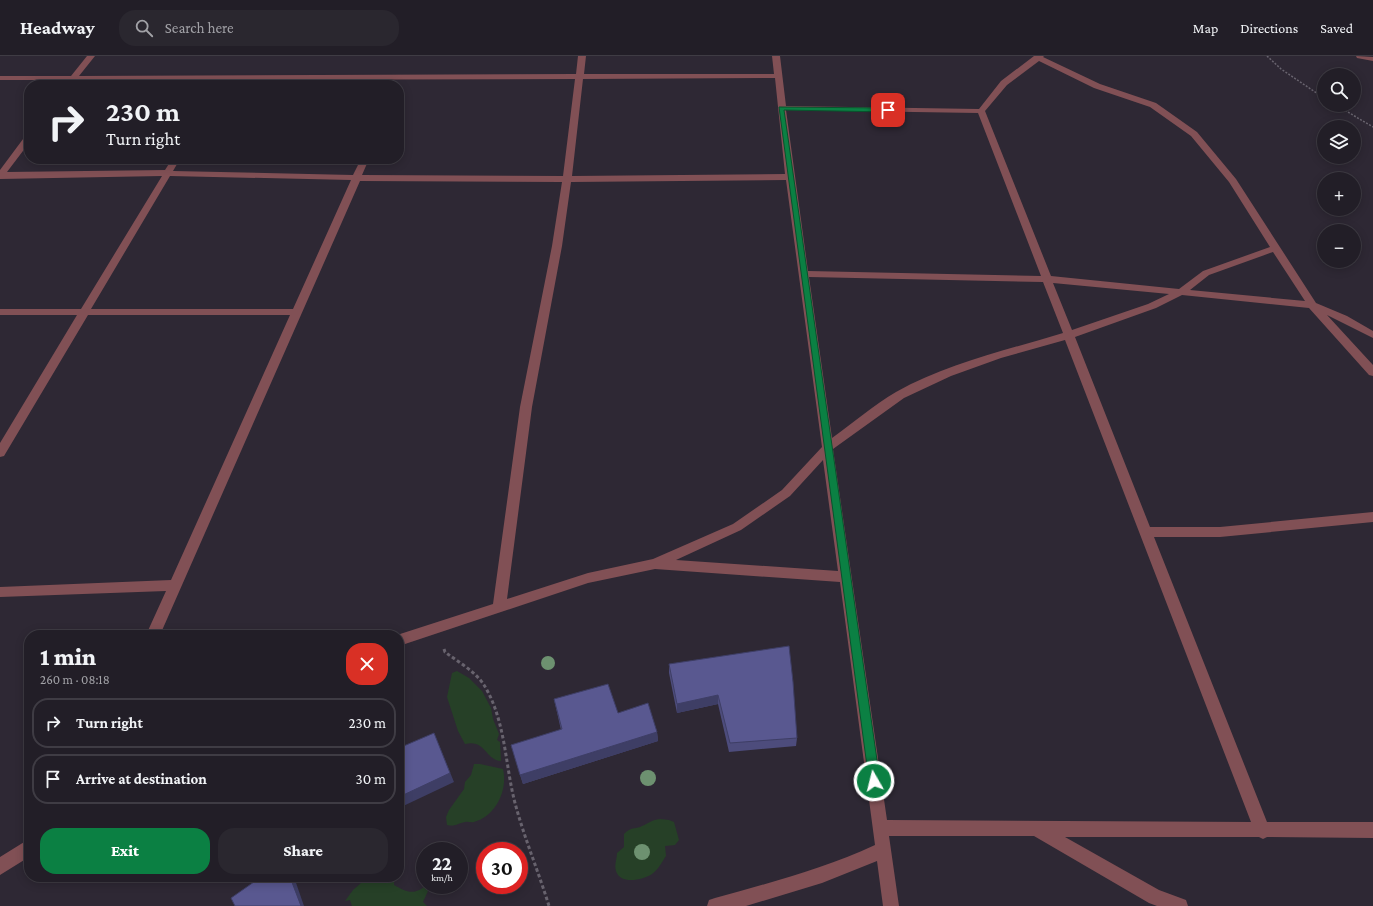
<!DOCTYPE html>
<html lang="en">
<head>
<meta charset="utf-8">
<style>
	:root { --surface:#221e27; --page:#2a272f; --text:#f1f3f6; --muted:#a2a2a7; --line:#3f3c44; --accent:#0b8043 }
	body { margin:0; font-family:"Crimson Pro",serif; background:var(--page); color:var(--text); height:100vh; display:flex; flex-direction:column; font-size:15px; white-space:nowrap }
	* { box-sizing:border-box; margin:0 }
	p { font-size:13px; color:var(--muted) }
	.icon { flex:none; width:22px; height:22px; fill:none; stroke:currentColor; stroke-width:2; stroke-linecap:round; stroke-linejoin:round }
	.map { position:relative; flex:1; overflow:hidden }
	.details { position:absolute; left:24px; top:574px; width:380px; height:252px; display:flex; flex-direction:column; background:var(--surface); border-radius:16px; box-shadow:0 2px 10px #0003,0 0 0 1px var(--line) }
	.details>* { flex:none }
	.hud { position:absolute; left:24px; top:24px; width:380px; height:84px; border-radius:16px; box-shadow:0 2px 10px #0003,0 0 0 1px var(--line); background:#221e27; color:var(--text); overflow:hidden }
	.controls { position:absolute; left:1317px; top:12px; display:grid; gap:8px }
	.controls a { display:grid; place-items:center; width:44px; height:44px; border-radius:50%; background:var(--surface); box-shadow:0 2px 10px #0003,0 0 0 1px var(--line); font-size:20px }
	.speed { position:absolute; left:416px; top:786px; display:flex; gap:8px; font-size:20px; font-weight:700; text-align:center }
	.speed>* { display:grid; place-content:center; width:52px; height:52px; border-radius:50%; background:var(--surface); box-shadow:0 2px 10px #0003,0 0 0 1px var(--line); line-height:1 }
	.speed small { font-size:10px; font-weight:400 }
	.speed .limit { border:6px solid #d22; background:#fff; color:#111 }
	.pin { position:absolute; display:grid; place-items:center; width:34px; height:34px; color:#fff; margin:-17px; border-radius:8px; box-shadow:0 2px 6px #0006 }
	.me { position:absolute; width:44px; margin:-22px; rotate:352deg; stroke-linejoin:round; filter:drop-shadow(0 0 3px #0008) }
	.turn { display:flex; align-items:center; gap:14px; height:84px; padding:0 16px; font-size:18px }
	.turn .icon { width:52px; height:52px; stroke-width:2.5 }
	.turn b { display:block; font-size:28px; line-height:34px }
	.round { display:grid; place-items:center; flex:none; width:42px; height:42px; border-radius:16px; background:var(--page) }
	.overview { display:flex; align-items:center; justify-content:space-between; height:68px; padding:0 16px }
	h1 { font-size:24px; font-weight:800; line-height:30px }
	.primary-button { display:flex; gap:8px; margin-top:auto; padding:8px 16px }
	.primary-button a { flex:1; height:46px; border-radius:16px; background:var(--accent); color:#fff; font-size:16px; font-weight:800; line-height:46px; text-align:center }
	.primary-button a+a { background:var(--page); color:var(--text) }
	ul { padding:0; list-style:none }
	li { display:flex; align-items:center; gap:12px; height:50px; margin:0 8px 6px; padding:0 8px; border:2px solid var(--line); border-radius:16px }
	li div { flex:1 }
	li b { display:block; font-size:15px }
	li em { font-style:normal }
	header { display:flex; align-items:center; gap:24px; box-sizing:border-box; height:56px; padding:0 20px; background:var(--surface); border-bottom:1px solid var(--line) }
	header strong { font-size:19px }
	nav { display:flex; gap:22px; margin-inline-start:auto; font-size:14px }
	.search { width:280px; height:36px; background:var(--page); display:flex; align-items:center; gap:10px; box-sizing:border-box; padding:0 14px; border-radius:16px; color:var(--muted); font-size:15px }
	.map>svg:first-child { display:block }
</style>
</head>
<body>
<header>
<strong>Headway</strong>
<div class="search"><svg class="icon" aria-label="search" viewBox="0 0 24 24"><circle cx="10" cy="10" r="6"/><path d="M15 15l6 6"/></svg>Search here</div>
<nav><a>Map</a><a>Directions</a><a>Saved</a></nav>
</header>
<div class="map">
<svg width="1373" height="850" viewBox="0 0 1373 850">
	<rect width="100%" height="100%" fill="#2e2834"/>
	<path fill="#264027" d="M457,615L469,622L482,635L491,652L493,663L499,678L497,684L500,686L501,705C485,704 486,683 465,688L458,675L447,641L452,617Z
		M474,708H480L503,713C508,734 496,760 474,766C471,767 468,765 465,766C458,767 456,771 447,769L446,761L449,754L464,733L465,726L471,719Z
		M660,763L669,764L674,766L679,784L675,789L665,790L666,800C662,806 658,814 652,818C643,824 620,829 616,815C614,809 617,803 617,797L624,791V778C632,770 634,774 642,770C649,767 652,764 660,763Z
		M368,821H374V827H379L380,821H390L394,823V829C408,837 414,839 427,829L428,835L423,846L427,850H352L350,844L345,845L353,834Z"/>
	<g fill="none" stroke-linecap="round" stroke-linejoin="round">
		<path stroke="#68636e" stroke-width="1.5" stroke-dasharray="2 1.5" stroke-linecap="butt" d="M1267,0L1281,13L1324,42
			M1336,49L1373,71"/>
		<path stroke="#68636e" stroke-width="3" stroke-dasharray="3.5 2.5" stroke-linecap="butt" d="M444,593L445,596C458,606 475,615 484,629C505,663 505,706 514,743C523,779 538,814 549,850"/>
		<path fill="#815055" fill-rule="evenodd" d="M87,0H95L79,20L576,18L578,0H586L584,18H774L772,0H780L786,50L979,53L1001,25L1034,0H1044L1043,1L1100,28L1156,47L1197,76L1236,123L1316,247L1347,260L1373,275V282L1327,259L1373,309V320L1369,319L1309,252L1182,239L1156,252L1075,281L1150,471H1220L1373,456V466L1220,481H1154L1267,766H1373V782L1267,781L1263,783L1259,781H1065L1159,834L1186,844L1188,850H1157L1149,847L1034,780H889L899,850H883L877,805L822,827L746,850H707L709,844L715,842C769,827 823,813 875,789L840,526L655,513L588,527L399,590V579H397L493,548L520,351L552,190L562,126L360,125L160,579H146L166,535L0,541V531L171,524L290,259H88L4,400L0,401V387L77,259H0V253H81L162,120L0,123V114L26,79H29V87L7,116L165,114L172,103H180L173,115L353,119L361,103H369L362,119L563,120L575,23L76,24L70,28L66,26L68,24H0V20H71ZM1039,5L1094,32L1150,51L1191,80L1229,126L1270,191L1203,215L1179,233L1051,220L985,55L1007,29ZM775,22L785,118L572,120L583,23ZM786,54L978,57L1041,220L808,215ZM170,120L351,124L293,253H91ZM786,124L822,391L782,434L733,468L653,503L588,517L507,543L532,351L562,190L571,126ZM1273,196L1305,245L1190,234L1209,219ZM809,221L1043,226L1063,277C1007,294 948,307 896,336C874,349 853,367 832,382ZM1053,227L1169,238L1148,248L1072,274ZM1065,284L1251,766L887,764L833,393L904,342L951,320L1001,302ZM823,404L838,515L676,504L741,474L790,440Z
			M1356,0L1373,1V5L1357,2Z
			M29,783V801L0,819V801Z"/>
	</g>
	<g fill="#6d9170">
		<circle cx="548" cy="607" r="7"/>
		<circle cx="648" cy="722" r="8"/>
		<circle cx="642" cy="796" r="8"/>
	</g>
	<path fill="#4d4c7c" d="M669,608L797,682L796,690L729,696L718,648L677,657L669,617Z
		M554,643L618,657L657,676L658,685L523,728L511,689L561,674Z"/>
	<path fill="#3e3e65" d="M718,639V648L677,657V648Z
		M657,676L658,685L523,728L520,719Z
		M434,677L454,726L399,752V741Z
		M290,821H294L304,850H301Z"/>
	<path fill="#595890" stroke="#3e3e65" d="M789,590L793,626L797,682L730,687L718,639L677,648L669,608Z
		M608,628L618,657L648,647L657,676L520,719L511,689L562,673L554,643Z
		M434,677L450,717L399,741V692Z
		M261,821H290L301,850H235L231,842Z"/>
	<path fill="#0b8043" stroke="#07532c" d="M779,51L888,52L891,54L888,56L784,54L880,725L879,729L874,731L870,729L869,725Z"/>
</svg>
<div class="controls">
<a><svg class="icon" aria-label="search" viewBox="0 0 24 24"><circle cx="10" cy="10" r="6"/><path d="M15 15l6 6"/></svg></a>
<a><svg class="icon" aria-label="layers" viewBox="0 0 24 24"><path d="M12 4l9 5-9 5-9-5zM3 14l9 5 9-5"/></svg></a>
<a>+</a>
<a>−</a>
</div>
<div class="speed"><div>22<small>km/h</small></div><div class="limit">30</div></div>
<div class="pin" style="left:888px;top:54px;background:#d93025"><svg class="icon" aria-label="arrive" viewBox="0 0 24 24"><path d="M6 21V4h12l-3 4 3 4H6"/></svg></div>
<svg class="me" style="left:874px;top:725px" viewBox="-20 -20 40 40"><circle r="17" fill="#0b8043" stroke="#fff" stroke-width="3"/><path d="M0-11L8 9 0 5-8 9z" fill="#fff"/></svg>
<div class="hud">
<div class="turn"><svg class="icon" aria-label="right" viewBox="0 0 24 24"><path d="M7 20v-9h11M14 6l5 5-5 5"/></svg><div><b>230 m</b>Turn right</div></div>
</div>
<section class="details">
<div class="overview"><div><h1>1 min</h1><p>260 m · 08:18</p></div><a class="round" style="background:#d93025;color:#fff"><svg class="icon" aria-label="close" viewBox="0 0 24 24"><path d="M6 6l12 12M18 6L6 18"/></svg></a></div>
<ul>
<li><svg class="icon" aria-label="right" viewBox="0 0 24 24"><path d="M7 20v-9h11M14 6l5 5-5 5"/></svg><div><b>Turn right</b></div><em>230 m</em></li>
<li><svg class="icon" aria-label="arrive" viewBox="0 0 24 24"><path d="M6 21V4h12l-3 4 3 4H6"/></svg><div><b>Arrive at destination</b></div><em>30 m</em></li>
</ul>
<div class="primary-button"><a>Exit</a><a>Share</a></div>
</section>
</div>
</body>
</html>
